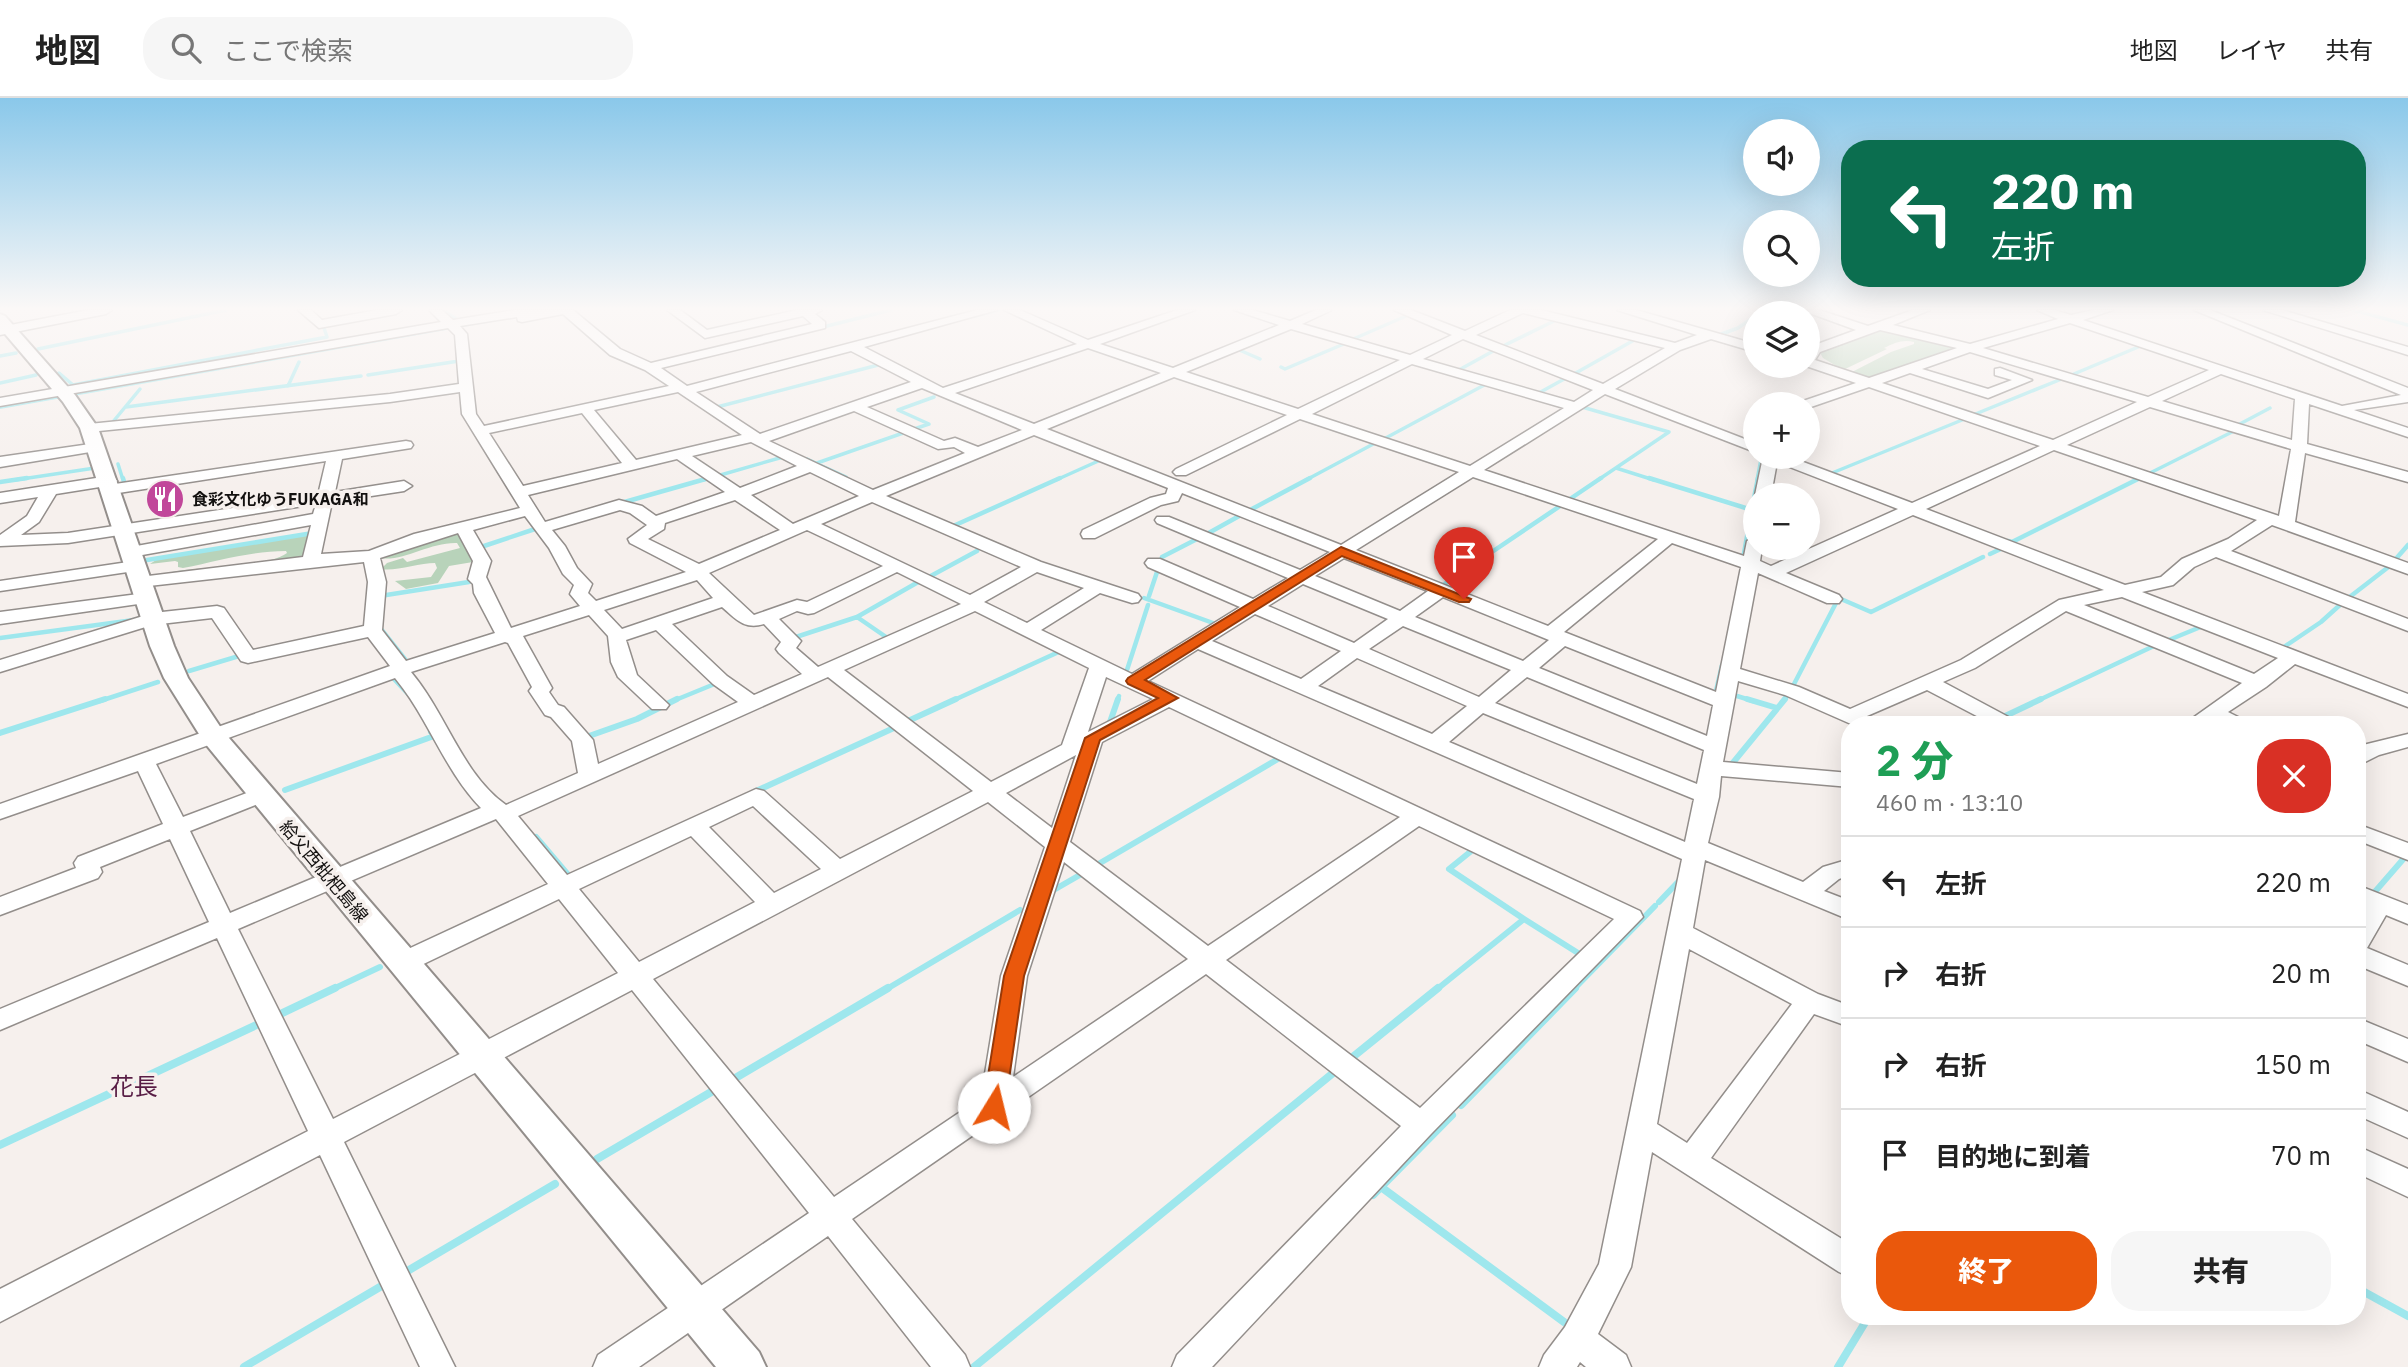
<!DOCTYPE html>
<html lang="ja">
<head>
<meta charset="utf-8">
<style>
	:root { --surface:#fff; --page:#f6f6f6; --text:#222; --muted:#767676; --line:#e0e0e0; --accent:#ea580c }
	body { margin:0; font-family:"IBM Plex Sans","Noto Sans JP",sans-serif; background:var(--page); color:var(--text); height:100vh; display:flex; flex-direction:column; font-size:26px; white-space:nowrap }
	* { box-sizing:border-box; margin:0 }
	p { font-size:23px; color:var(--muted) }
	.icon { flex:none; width:38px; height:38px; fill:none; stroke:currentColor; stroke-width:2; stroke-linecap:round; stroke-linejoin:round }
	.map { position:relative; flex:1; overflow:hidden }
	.sheet { position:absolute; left:1841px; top:618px; width:525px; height:609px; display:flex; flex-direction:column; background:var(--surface); border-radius:28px; box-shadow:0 7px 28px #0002 }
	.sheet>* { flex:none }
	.banner { position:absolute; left:1841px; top:42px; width:525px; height:147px; border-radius:28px; box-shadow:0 7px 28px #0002; background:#0b6e4f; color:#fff; overflow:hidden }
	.fabs { position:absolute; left:1743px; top:21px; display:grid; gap:14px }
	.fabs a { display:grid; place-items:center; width:77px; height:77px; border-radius:50%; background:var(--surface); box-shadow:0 7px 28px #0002; font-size:35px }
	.pin { position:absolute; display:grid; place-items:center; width:60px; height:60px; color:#fff; margin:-72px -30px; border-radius:50% 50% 50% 0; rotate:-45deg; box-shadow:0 0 7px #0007 }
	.pin .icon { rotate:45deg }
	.me { position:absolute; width:77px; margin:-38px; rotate:9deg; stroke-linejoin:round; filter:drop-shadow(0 0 5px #0008) }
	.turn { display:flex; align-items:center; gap:24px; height:147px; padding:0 35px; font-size:32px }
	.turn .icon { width:91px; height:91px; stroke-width:2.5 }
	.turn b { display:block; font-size:49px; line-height:60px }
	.round { display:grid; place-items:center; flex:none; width:74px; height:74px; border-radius:28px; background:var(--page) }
	.overview { display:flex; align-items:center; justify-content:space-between; height:119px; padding:0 35px }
	h1 { font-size:42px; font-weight:800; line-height:52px; color:#1e9e55 }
	.action { display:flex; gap:14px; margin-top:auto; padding:14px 35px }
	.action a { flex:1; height:80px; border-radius:28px; background:var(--accent); color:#fff; font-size:28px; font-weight:800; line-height:80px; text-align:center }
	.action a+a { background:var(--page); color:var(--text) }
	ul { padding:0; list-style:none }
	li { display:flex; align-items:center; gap:21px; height:91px; padding:0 35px; border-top:2px solid var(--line) }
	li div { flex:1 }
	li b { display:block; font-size:26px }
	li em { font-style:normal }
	header { display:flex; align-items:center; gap:42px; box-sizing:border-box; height:98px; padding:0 35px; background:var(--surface); border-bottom:2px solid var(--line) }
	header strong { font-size:33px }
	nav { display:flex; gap:38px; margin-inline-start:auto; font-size:24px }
	.search { width:490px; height:63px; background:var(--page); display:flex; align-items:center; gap:18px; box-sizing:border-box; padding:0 24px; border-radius:28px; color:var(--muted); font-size:26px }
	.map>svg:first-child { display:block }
</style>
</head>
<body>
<header>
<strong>地図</strong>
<div class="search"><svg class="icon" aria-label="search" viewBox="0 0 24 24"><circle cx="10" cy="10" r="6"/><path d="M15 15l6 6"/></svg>ここで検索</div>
<nav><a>地図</a><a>レイヤ</a><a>共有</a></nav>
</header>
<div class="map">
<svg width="2408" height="1269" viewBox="0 0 2408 1269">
	<rect width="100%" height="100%" fill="#f6f0ed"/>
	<path fill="#b8d3ba" d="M1878,231L1959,249L1872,280L1848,276L1891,254L1914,246V244C1903,241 1894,245 1884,250L1887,251L1843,272L1823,260L1819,253Z
		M460,432L473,464L449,468L438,485L406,491L395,483L431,479L437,470L435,465C419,465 394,474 381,471L387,465L403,460L407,464L460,450L457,445C430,444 403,464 380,460Z
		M311,436L304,457L290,464L160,477C195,466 260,473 287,455L286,453C250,453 218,463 183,470L178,469V464L175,463L150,466L156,462Z"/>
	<path fill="#9ee7ed" d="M542,212H560L0,311V306Z"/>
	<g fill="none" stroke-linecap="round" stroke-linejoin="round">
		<path stroke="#9ee7ed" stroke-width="3.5" d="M442,212L455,220
			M2353,212L2408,227
			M1762,215L1770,212
			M975,218L999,212
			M819,230L891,212
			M1716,238L1738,230L1755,218
			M1351,242L1406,218
			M1503,248L1558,221
			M38,251L226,212
			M1237,251L1260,261
			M0,258L16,255
			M1281,269L1285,271L1346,245
			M1457,273L1495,252
			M59,275L73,287L327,239L323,227
			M1574,276L1636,241
			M368,277L459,263L458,259
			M2069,278L2143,247
			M0,285L36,277
			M288,288L299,264
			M1537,296L1566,280
			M1586,306L1582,309L1669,334L1598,382
			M126,309L361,278
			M717,309L882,266
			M1973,317L2064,280
			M112,325L140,291
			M2236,328L2270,310
			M914,331L929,326L898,312L934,299
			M1382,342L1488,285
			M807,361L846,379
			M817,365L906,334
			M118,366L123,382
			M1616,370L1654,382
			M1832,375L1967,320
			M2146,377L2236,332
			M717,378L783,359
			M15,382L95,370
			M703,382L709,380
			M1056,382L1105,360
			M1306,382L1377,344
			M1757,382L1761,361L1759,359
			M2136,382L2142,379"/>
		<path stroke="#9ee7ed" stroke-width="4.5" d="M123,380L125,387
			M1649,380L1752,412
			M0,384L27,380
			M1754,400L1758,380
			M1567,403L1601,380
			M621,405L709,380
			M1252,411L1310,380
			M951,429L1060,380
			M1205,437L1241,417
			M2008,443L2012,444L2140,380
			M481,449L535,431
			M1990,456L2005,449
			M1743,461L1753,405
			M147,462L313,435
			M1161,463L1162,459L1197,441
			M2394,463L2408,447
			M927,480L977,453
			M1440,489L1563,406
			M380,498L469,484
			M1149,498L1158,471
			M1144,500L1213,525
			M1841,501L1871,514L1983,459
			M2347,501L2391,467
			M857,519L889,541
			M381,531L408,565
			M796,539L857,519L920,483
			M0,540L134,522
			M2164,544L2203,528
			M2281,551L2321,524L2341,506
			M189,573L239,558
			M1123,574L1126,575L1148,507
			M393,580L408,596
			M1793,588L1836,505
			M1715,597L1722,567
			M1737,598L1753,603
			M100,603L158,584
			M673,603L717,585L720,587
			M952,603L1063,552
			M1117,603L1119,598
			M1783,603L1789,596
			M2037,603L2156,547"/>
		<path stroke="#9ee7ed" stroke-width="6" d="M1747,601L1777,610
			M2001,620L2041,601
			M908,623L956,601
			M1110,624L1118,601
			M0,635L105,601
			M589,643V638L637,621L677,601
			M1732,666L1785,601
			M285,692L434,638L431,634
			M754,694L896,629
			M536,739L570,779
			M1095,768L1283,658
			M1052,793L1085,774
			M2373,796L2406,758
			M1659,804L1678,784
			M1524,821L1578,855
			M331,892L380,869
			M885,892L1020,812
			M1436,892L1524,821L1449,771L1475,750L1473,749
			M1573,892L1655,808"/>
		<path stroke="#9ee7ed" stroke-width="8" d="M276,918L335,890
			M1349,962L1438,890
			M732,982L888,890
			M1461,1007L1575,890
			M0,1047L263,924
			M597,1061L718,990
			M1381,1089L1564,1224
			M1373,1097L1452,1017
			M404,1175L555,1086
			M2357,1190L2408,1218
			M244,1269L385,1186
			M974,1269L1338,971
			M1838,1269L1869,1218"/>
		<defs>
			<path id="minor" d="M88,212H112L106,216L0,237V229Z
				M298,212H311L322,222L377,212H402L396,216L319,230Z
				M429,212H442L453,222L514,212H573L620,251L651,265L812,226L803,218L705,240L667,212H680L707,232L797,212H822L815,216L825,224V230L661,270L687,288L977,212H997L864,249L943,290L1077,246L1004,212H1020L1088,242L1177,212H1195L1100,246L1173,270L1279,227L1234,212H1253L1290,223L1316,212H1332L1302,226L1410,257L1452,237L1394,212H1411L1465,233L1510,212H1541L1675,245L1697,237L1617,212H1636L1755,246V254L1711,241L1680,252L1615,291L1755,345V354L1605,296L1484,372L1744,458L1747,443L1755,438V450H1762L1760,463L1771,468L1898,411L1777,364L1771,397H1755L1763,359H1790L1912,405L2040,348L1869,289L1808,310V306H1801L1803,303L1856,285L1806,268L1808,253L1812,248L1856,232L1801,212H1819L1868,228L1913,212H1930L1893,227L1970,246L2058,221L2037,212H2054L2071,217L2093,212H2113L2083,222L2342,308L2401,297L2194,212H2210L2408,290V304L2354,312L2408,330V339L2309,306L2307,346L2408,374V384L2305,355L2295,424L2408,465V476L2272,427L2231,453L2408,521V533L2216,459L2194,469L2173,487L2142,494L2408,596V609L2295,566L2266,589L2228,614L2244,622L2247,626H2222L2215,623L2210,626H2187L2190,622L2242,585L2066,513L1975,570L1943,584L2014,622L2017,626H1992L1927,592L1867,618L1873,624L1872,626H1851L1785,597L1738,583L1723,664L1850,675V689L1721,678L1719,699L1708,745L1803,784L1823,769L1850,761V777L1839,781L1824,793L1850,803V822L1705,762L1693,830L1818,896L1850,908V929L1814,916L1711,1060L1850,1146V1179L1839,1174L1652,1054L1631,1169L1598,1236L1626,1257L1631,1269H1586L1580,1264L1577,1269H1539L1544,1257L1565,1229L1599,1166L1682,761L1198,551L1148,583L1640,813L1643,819L1431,1036L1212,1269H1172L1177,1257L1401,1028L1206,876L852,1121L965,1257L970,1269H931L828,1138L639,1269H593L598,1257L809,1115L632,892L344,1044L455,1269H420L320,1057L0,1224V1191L308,1033L217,840L0,932V911L209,824L170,741L100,769L102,774L98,780L0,817V799L76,770L74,765L78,759L163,726L138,673L0,721V706L390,568L368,539L248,565L241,563L212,520L152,527L0,574V562L153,515L217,508L224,510L253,552L364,528L368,484L364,464L140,489L131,484L140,479L303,459L311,427L131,459L122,454L131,449L313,416L316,406L68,445L0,448V437L27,418L38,399L0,405V395L109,378L115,380L117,383L115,386L406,343L411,344L413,347L411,350L342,361L335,394L404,383L412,388L404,393L332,404L321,456L369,453L414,436L520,410L462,316L460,294L390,304L89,334L82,330L89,326L390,296L459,286L455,237L448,230L0,308V300L441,224ZM1523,215L1665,250L1603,286L1476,237ZM563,216L610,257L645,272L669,288L484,328L476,316L467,236L460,228L517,219L518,223L522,224ZM2070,225L2209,272L2148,299L1983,250ZM1291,231L1400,262L1298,311L1186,274ZM1880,232L1957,250L1869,280L1815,262L1820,254ZM1463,241L1593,292L1574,304L1423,261ZM1088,250L1161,275L1034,326L955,295ZM851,253L911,284L760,336L696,294ZM1970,254L2137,304L2053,342L1882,285L1910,275L1988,300L2032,282L2000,270L1995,271V277L2012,282L1988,291L1922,271ZM1412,266L1564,310L1470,368L1312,316ZM2221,276L2295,301L2292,342L2162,303ZM1174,279L1287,317L1176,371L1173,374L1176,377H1186L1300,321L1459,374L1341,447L1047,331ZM922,290L1022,332L978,349L955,340L944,343L867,309ZM678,294L742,337L636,362L594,312ZM2150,309L2291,351L2279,418L2067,347ZM854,313L938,351L954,349L965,355L873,392L769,343ZM582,315L622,365L523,388L489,335ZM1034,337L1168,390L1166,396L1150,400L1083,432L1081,436L1083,440H1095L1161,407L1178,403L1182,395L1330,454L1300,472L1169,419H1157L1155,422L1157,425L1288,480L1253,501L1160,461H1148L1145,465L1148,469L1240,509L1132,576L1041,532L1100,495L1132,505L1138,504L1141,500L1138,496L1041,464L886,398ZM751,344L797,368L740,390L692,358ZM2054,352L2257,422L2228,441L2182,461L2161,479L2125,487L1926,411ZM677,361L725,394L656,418L642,408L619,402L545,424L528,397ZM326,363L318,397L68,435L21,437L39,424L56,396L106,388L104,391L106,394L112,396ZM810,374L859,398L793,426L751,397ZM1473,379L1658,441L1548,528L1356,452ZM735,402L780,432L699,466L648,441L664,431L665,425ZM872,404L1021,469L970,497L821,426ZM620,412L630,415L647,427L628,441L630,445L686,474L596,503L588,495L592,486L577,470L565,448L552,432ZM1913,417L2104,492L2059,502L1961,562L1850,611L1799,589L1740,571L1758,475L1827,505H1839L1842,501L1839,497L1786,475ZM525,418L549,450L563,476L574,487L570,496L580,508L511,530L486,479L491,463L473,432ZM807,432L883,468L807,504L797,502L754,517L709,475ZM458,435L473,463L468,481L473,486L474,495L495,535L406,563L382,532L386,484L380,460ZM1672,445L1741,469L1716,594L1564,534ZM1344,460L1428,493L1400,513L1315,478ZM897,474L961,506L818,569L796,550L801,543L779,521L797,513L808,516L814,515ZM1037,474L1084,490L1027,525L984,504ZM697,482L713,500L622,531L604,512ZM1303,486L1388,521L1354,545L1268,508ZM1443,499L1549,542L1523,563L1415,519ZM2122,499L2278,560L2254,576L2084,507ZM722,509C736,521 744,532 764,526L781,544L776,551L779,555L802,576L754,597L727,578L672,526ZM975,513L1089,570L1062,647L991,684L844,572ZM1255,516L1341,553L1301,581L1212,543ZM589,517L608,538L611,564L618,579L652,611H666L669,607L637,577L626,542L656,532L713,586L738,604L598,666L593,642L564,609L558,607L549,594L552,590L523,538ZM1403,528L1511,572L1479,599L1369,551ZM505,544L508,545L532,589L529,593L545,617L551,619L572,643L578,675L506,707C462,676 446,615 411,574ZM1565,548L1713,607L1707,638L1539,570ZM1357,560L1467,608L1432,636L1318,588ZM828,579L973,693L840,761L764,693L756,691L567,777L518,718ZM1106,579L1153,601L1088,634ZM1527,579L1704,652L1697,686L1495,605ZM395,580C429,621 444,672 481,710L230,815L190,733L268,702L271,697L268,692L260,690L183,719L156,666ZM1169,609L1400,719L1208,848L1070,744L1102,644ZM1483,615L1694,701L1685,744L1449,644ZM1076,657L1052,730L1006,695ZM988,704L1045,749L1001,878L981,1000L834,1099L653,881ZM753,708L821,771L774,795L709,729ZM496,721L548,786L393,858L389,865L393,872L402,874L411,872L559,801L618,875L333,1021L238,831ZM1419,728L1614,821L1420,1010L1226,862ZM691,738L755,804L639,864L579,791ZM1064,764L1188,861L1013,979L1027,878ZM1689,851L1792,906L1687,1045L1657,1026Z
				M2263,212H2282L2408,249V257Z
				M97,345L102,346L104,349L102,352L0,369V359Z
				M135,463L141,464L144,468L141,472L0,493V483Z
				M146,495L152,496L155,500L152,504L0,526V514Z
				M2408,636V649L2379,657L2357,668V652L2363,647Z
				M2357,726L2408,745V762L2357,742Z
				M2357,787L2408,807V826L2386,817L2367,850L2408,867V888L2357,867V823L2366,809L2357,805Z
				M2357,920L2408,941V964L2357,942Z
				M2357,991L2408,1014V1040L2357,1017Z
				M2357,1048L2408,1071V1099L2357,1075Z"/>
			<path id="major" d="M0,216L5,218L75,297L98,330L174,548L188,580L223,633L759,1254L766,1269H716L204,644L164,580L150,548L80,330L63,304L0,230Z"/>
		</defs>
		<use href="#minor" stroke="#938e8b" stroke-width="3"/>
		<use href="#major" stroke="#938e8b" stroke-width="4"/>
		<use href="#minor" fill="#fff" fill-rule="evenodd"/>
		<use href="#major" fill="#fff" fill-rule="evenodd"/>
	</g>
	<linearGradient id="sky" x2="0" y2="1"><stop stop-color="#8ac8ea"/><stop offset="0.54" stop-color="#fbf8f7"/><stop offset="1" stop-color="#fbf8f7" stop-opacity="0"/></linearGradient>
	<rect width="2408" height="390" fill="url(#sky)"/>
	<path fill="#ea580c" stroke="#983908" stroke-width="2" d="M1341,449L1471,501L1469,504H1459L1342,458L1145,582L1178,600L1100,642L1024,878L1005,1009L1002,1016L994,1018L986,1016L983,1009L1004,878L1085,640L1158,600L1128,586L1126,583L1128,580Z"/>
	<defs>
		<symbol id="restaurant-disc" viewBox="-11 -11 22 22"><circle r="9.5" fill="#c1479a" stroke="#f6f0ed"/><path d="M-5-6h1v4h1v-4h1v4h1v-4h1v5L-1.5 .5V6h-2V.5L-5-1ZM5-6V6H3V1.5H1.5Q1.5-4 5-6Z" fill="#fff"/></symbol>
	</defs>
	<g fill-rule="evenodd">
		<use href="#restaurant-disc" x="143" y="379" width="44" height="44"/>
	</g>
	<g text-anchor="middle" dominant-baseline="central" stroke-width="7" stroke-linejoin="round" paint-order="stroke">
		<g font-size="16" font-weight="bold" fill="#131110" stroke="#f6f0ed" text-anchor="start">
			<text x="192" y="401">食彩文化ゆうFUKAGA和</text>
		</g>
		<g font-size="18" fill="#131110" stroke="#f6f0ed">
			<text transform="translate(324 773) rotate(50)">給父西枇杷島線</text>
		</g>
		<g font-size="24" fill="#581d45" stroke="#f6f0ed">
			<text x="134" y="988">花長</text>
		</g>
	</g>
</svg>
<div class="fabs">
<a><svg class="icon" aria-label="sound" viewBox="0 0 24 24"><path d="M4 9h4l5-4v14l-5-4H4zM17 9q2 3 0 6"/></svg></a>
<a><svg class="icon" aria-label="search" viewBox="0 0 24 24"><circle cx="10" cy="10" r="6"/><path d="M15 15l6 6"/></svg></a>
<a><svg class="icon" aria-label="layers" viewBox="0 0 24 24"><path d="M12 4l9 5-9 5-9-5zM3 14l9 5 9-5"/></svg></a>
<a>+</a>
<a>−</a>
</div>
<div class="pin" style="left:1464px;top:501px;background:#d93025"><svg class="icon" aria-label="arrive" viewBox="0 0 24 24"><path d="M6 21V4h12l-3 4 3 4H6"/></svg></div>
<svg class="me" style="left:994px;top:1009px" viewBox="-20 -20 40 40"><circle r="19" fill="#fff"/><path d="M0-13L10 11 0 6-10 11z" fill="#ea580c"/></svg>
<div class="banner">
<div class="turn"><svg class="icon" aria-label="left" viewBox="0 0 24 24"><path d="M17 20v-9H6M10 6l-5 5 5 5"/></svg><div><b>220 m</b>左折</div></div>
</div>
<section class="sheet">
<div class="overview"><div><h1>2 分</h1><p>460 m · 13:10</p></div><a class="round" style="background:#d93025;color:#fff"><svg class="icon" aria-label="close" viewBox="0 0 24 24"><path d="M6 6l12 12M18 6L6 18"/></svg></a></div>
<ul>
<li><svg class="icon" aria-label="left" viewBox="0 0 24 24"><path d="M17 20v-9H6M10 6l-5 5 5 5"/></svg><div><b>左折</b></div><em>220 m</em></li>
<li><svg class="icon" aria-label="right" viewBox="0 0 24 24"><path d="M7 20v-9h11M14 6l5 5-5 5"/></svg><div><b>右折</b></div><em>20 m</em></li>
<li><svg class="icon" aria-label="right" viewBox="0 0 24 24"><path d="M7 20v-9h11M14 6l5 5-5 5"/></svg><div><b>右折</b></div><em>150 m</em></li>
<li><svg class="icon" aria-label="arrive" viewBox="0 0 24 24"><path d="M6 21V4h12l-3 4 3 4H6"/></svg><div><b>目的地に到着</b></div><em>70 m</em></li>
</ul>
<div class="action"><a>終了</a><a>共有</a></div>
</section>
</div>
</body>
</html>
